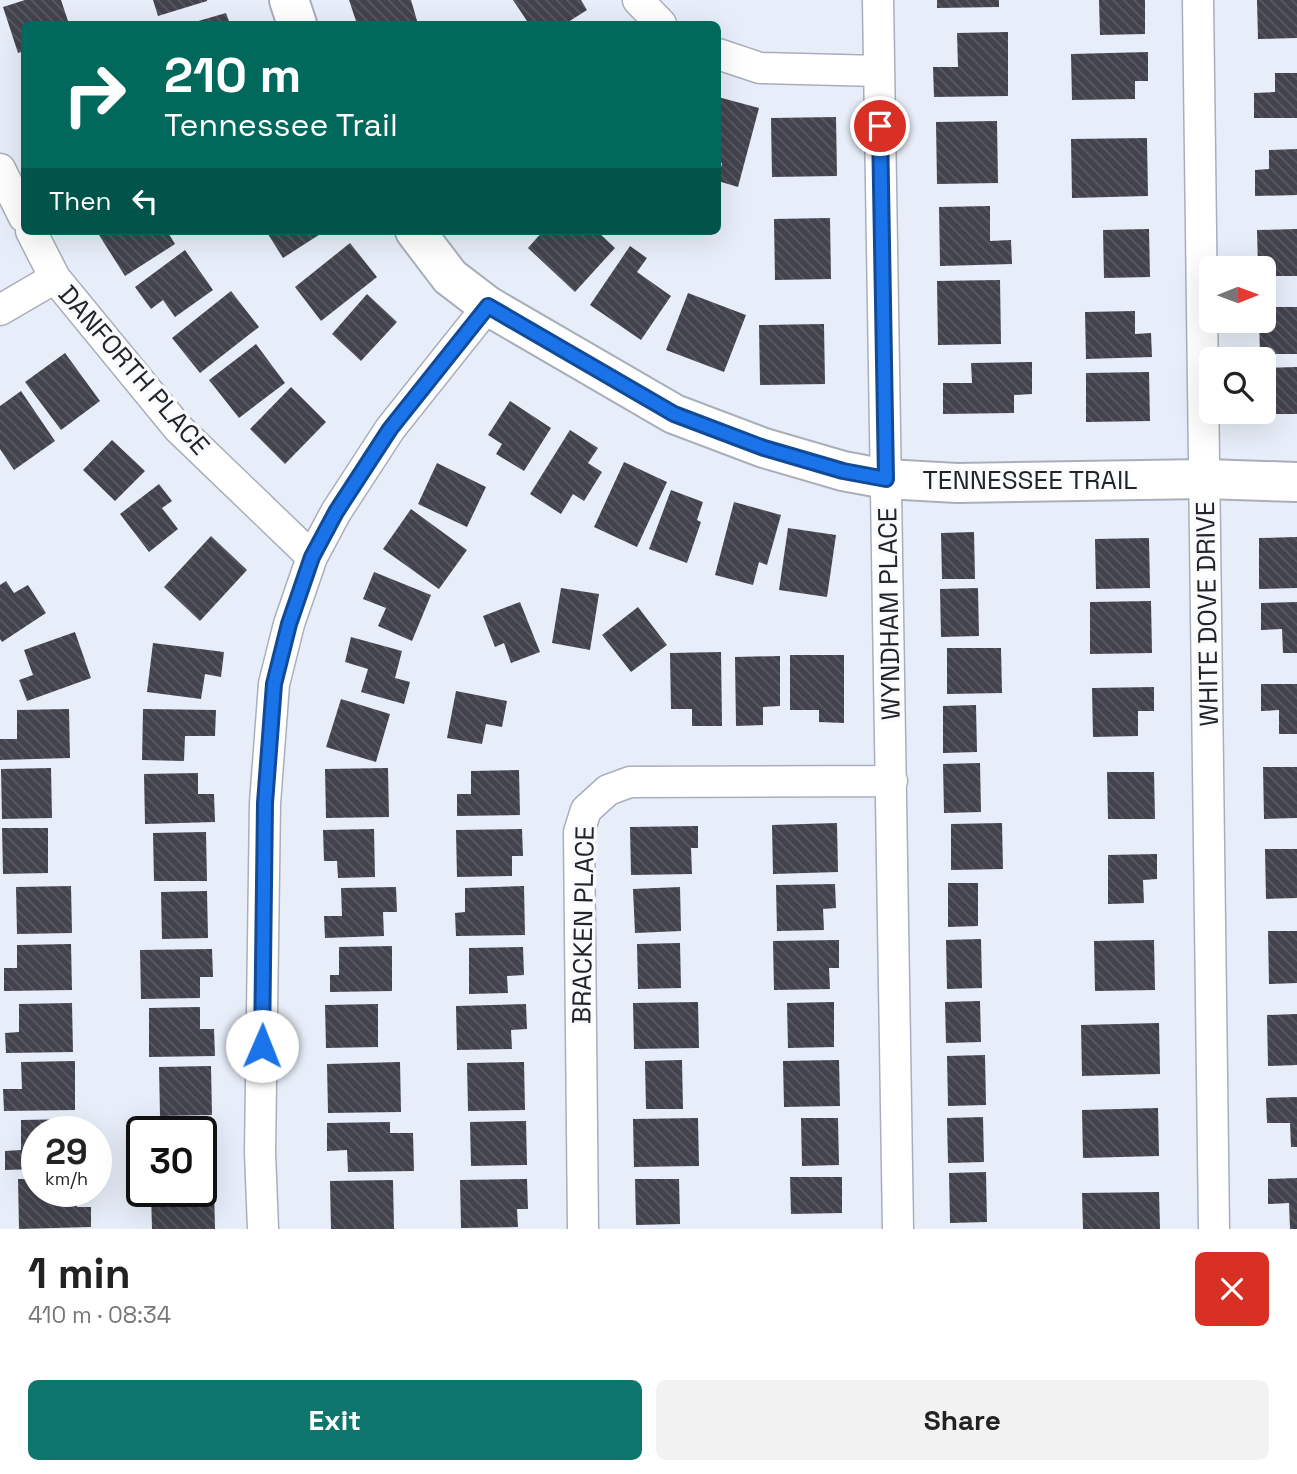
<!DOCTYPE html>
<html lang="en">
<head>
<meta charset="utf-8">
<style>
	:root { --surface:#fff; --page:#f2f2f2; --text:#222; --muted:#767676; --accent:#0f766e }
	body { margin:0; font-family:"Space Grotesk",sans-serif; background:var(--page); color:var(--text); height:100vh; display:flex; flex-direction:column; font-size:26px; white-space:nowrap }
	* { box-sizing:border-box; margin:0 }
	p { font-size:23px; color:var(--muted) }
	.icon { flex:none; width:38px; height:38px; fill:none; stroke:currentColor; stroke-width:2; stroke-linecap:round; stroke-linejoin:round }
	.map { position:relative; height:1229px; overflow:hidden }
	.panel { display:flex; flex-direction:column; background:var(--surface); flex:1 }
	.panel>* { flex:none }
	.banner { position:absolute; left:21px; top:21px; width:700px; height:214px; border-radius:10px; box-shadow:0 7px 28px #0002; background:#00695c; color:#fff; overflow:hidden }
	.needle { width:46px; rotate:89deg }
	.buttons { position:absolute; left:1199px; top:256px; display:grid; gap:14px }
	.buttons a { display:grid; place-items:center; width:77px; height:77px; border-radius:10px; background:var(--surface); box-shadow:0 7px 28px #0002; font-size:35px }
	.speed { position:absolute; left:21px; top:1116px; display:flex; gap:14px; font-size:35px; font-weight:700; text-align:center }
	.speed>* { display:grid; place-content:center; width:91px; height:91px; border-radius:50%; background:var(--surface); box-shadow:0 7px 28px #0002; line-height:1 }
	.speed small { font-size:18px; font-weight:400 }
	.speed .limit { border:4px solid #111; border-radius:10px; background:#fff; color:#111 }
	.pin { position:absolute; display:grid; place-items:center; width:60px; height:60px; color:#fff; margin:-30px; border:4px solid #fff; border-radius:50%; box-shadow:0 2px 7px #0007 }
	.me { position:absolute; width:77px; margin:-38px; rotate:1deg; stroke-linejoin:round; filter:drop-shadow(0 0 5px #0008) }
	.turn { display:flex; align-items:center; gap:24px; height:147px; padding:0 28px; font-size:32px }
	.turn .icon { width:91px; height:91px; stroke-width:2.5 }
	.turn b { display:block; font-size:49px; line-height:60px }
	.then { display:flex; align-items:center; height:66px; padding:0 28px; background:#0003; gap:14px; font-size:26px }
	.round { display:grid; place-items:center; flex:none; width:74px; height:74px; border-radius:10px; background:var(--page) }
	.overview { display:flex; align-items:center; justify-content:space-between; height:119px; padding:0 28px }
	h1 { font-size:42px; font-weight:600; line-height:52px }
	.primary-button { display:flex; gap:14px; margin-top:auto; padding:14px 28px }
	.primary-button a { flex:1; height:80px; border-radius:10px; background:var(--accent); color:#fff; font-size:28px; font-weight:600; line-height:80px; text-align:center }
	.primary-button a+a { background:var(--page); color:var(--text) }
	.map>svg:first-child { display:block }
</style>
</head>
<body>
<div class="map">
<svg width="1297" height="1229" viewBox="0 0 1297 1229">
	<defs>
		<pattern id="building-back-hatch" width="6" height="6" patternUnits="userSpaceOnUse" patternTransform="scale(1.75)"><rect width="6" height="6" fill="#43434d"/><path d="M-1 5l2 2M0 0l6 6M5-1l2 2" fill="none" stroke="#5b5b64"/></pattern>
	</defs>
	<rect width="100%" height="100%" fill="#e8eef9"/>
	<path fill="url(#building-back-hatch)" d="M25,0H61L69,24H24V51L18,53L3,7Z
		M153,0H207V1L158,16Z
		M349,0H411L418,24H357Z
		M513,0H581L587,10L565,24H529Z
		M937,0H999V7L937,8Z
		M1099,0H1145V34L1100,35Z
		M1257,0H1297V38L1258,39Z
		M226,13L230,24H188Z
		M1008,32V96L934,97L933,67H958L957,33Z
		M1148,52V81H1135V99L1072,100L1071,54Z
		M1275,73H1297V118H1254V93L1275,92Z
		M718,97L759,108L738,187L718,181L722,163L718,162Z
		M836,117L837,176L772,177L771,118Z
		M997,121L998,183L937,184L936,122Z
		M1147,138L1148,196L1072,198L1071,139Z
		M1297,149V195L1255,196V170L1269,169V150Z
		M990,206V241L1011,240L1012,264L940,266L939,207Z
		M830,218L831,279L775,280L774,219Z
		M1149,229L1150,277L1104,278L1103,230Z
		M1297,229V276H1264V268H1258L1257,230Z
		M106,231H167L175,244L125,276L99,235Z
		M266,231H325L283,258Z
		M543,231H597L615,248L575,292L528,248Z
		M350,243L377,277L321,321L295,287Z
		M630,246L647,258L637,272L671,296L641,340L590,305Z
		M185,250L213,290L175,317L163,300L151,309L135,287Z
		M1000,280L1001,344L938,345L937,281Z
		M231,291L259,327L200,373L172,338Z
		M688,293L746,315L724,372L666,350Z
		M367,294L397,322L361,361L332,334Z
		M1264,307H1297V354H1260L1259,320H1264Z
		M1135,311V334L1151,333L1152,357L1086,359L1085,312Z
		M824,324L825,384L760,385L759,325Z
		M256,344L285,383L239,418L209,380Z
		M65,353L100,401L61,430L25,382Z
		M1032,362V394L1014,395V413L943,414V383H972L971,363Z
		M1297,367V414H1272L1271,399H1264V368Z
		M1149,372L1150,421L1086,422V373Z
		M291,387L326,422L285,464L250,429Z
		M21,391L55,441L14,470L0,449V406Z
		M510,401L551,428L524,471L496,454L502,444L488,435Z
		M570,430L598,448L588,463L602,472L584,501L573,494L561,514L530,494Z
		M112,440L145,471L115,501L83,470Z
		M624,462L667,482L637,547L594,527Z
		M437,463L486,487L467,527L418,504Z
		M159,484L172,501L162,508L178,529L149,552L120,514Z
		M671,490L703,502L697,520L701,522L687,563L649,549Z
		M734,502L781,515L767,565L759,562L753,585L715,575Z
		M411,509L467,550L439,589L383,549Z
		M788,528L836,535L827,597L779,590Z
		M974,532L975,579H942L941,533Z
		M211,536L247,570L200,621L164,587Z
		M1297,537V588L1259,589V538Z
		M1149,538L1150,588L1096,589L1095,539Z
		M374,572L431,595L412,641L378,626L386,608L363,599Z
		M6,581L14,593L28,585L46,613L2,642L0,639V585Z
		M561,588L599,594L590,650L552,643Z
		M978,588L979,636L941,637L940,589Z
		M1151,601L1152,653L1090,654V602Z
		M520,602L540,652L511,663L504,643L495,647L483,616Z
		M1297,602V653H1283L1282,629L1261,630V603Z
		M638,607L667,645L631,672L602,635Z
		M75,632L91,678L27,701L19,680L33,675L24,650Z
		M351,637L402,651L395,678L410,682L404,704L361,692L368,669L345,662Z
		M153,643L224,652L221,677L205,674L201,699L147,692Z
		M947,648H1001L1002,693L947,694Z
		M721,652L722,726H692V709H671L670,653Z
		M790,655H844V723L819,722V710H790Z
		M780,656V706L763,707V725L736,726L735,657Z
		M1261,684H1297V734H1279V710L1261,711Z
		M1154,687V711H1138V736L1093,737L1092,688Z
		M456,691L507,701L502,727L486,724L482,744L447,738Z
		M341,699L390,714L376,762L326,747Z
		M976,705L977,752L943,753V706Z
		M69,709L70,758L0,760V739H17V710Z
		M143,709L216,710L215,736H185L184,761L142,760Z
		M980,763L981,812L944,813L943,764Z
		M1263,767H1297V818L1264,819Z
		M51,768L52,818L2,819L1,769Z
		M388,768L389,817L326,818L325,769Z
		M519,770L520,815L457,816V794H471V771Z
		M1107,772H1154L1155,819H1108Z
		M198,773V794H214L215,822L145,824L144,774Z
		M837,823L838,872L773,874L772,825Z
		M1002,823L1003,869L951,870V824Z
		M698,826V848H691L692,874L631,875L630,827Z
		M2,828H48V873L3,874Z
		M374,829L375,877L338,878L337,861H324L323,830Z
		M522,829L523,856H512V876L457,877L456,830Z
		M206,832L207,881H154L153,833Z
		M1265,849H1297V898L1266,899Z
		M1157,854V879L1143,880L1144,903L1108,904V855Z
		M948,883H978V926L948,927Z
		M835,884L836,908L823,909L824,930L777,931L776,885Z
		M71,886L72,933L17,934L16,887Z
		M524,886L525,935L456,936L455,913L465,912V888Z
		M396,887L397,912H383L384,936L325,938L324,916H342L341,888Z
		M680,887L681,931L635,933L633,889Z
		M207,891L208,938L162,939L161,892Z
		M1268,931H1297V983L1269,984Z
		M981,939L982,988L947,989L946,940Z
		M839,940V968H829L830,989L774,990L773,941Z
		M1154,940L1155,990L1095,991L1094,941Z
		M680,943L681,988L638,989L637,944Z
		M71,944L72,990L4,991V968H17V945Z
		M392,946V991L330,992V975H339V947Z
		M523,947L524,975L507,976L508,993L469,994V948Z
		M212,949L213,977H200V998L141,999L140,950Z
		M980,1001L981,1042L946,1043L945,1002Z
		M698,1002L699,1048L634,1049L633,1003Z
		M834,1002V1047L788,1048L787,1003Z
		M72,1003L73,1052L6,1053L5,1033L19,1032V1004Z
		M378,1004V1047L326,1048L325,1005Z
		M526,1004L527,1029L511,1030L512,1049L457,1050L456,1006Z
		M200,1007V1029H214L215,1056L149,1057V1008Z
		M1297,1014V1065L1268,1066L1267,1015Z
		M1159,1023L1160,1074L1082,1076L1081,1025Z
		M985,1055L986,1105L948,1106L947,1056Z
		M682,1060L683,1109H646L645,1061Z
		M839,1060L840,1106L784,1107L783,1061Z
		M75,1061V1110L4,1111L3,1089H22L21,1062Z
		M400,1062L401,1112L328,1113L327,1064Z
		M524,1062L525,1110L468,1111L467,1063Z
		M211,1066L212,1115L160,1116L159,1067Z
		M1297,1097V1147H1291L1290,1123H1267L1266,1098Z
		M1158,1108L1159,1156L1083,1158L1082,1110Z
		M983,1117L984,1162L948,1163L947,1118Z
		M698,1118L699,1166L634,1167L633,1119Z
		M801,1118H838L839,1165L802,1166Z
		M75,1119V1132H37V1169L5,1170V1151L21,1150V1120Z
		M526,1121L527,1165L471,1166L470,1122Z
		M390,1122V1133H413L414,1171L348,1172L347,1150L327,1151V1123Z
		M208,1123V1173H201V1132H142V1174H137V1124Z
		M986,1172L987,1222L950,1223L949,1173Z
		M790,1177H842V1213L791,1214Z
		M1297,1178V1229H1290L1289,1203L1268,1204V1179Z
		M18,1179H37V1192H77V1207H91V1227L19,1229Z
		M527,1179L528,1209H517L518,1227L461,1228L460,1180Z
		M635,1179H679L680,1224L636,1225Z
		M393,1180L394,1229H331L330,1181Z
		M214,1189L215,1229H152L151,1192H201V1190Z
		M1159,1192L1160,1229H1083L1082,1193Z"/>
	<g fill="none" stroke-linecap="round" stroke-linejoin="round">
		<defs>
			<path id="street" d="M638,0L661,24
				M878,0L898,1229
				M1198,0L1214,1229
				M718,54L760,68L879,71
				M0,169L24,217
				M31,231L55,278L178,428L312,557
				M0,310L55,278
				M263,1229L260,1152L265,803L274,684L289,624L312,557L336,512L390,429L488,306
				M583,1229L579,832L586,810L608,790L630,782L892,781"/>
			<path id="secondary" d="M289,0L297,24
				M415,231L450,277L488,306L674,414L764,448L843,471L886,479L957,483L1205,479L1297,482"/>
		</defs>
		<use href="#street" stroke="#a9afba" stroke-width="33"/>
		<use href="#secondary" stroke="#a9afba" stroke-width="42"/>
		<use href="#street" stroke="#fff" stroke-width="30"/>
		<use href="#secondary" stroke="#fff" stroke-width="38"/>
	</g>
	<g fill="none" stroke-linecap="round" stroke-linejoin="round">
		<defs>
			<path id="route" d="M262,1046L265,803L274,684L289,624L312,557L336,512L390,429L488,306L674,414L764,448L843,471L886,479L880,126"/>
		</defs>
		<use href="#route" stroke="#114b97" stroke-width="18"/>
		<use href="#route" stroke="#1a73e8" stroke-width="12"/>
	</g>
	<g text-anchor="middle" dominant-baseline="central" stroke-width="7" stroke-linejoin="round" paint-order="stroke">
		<g font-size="26" fill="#222428" stroke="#fafbfd">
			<text transform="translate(134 370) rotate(49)">DANFORTH PLACE</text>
			<text x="1030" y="480">TENNESSEE TRAIL</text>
			<text transform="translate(889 614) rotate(-91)">WYNDHAM PLACE</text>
			<text transform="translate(1207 614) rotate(-91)">WHITE DOVE DRIVE</text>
			<text transform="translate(583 925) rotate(-89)">BRACKEN PLACE</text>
		</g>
	</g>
</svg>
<div class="buttons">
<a><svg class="needle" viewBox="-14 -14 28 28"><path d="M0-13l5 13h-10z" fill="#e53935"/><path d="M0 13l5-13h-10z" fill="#767676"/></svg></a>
<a><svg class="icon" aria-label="search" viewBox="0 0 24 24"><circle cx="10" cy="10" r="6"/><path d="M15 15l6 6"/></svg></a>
</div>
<div class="speed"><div>29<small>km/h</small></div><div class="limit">30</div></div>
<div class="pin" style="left:880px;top:126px;background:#d93025"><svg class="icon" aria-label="arrive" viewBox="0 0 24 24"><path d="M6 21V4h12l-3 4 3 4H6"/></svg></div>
<svg class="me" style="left:262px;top:1046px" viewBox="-20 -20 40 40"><circle r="19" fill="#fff"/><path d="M0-13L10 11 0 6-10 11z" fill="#1a73e8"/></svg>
<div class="banner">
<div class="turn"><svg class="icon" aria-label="right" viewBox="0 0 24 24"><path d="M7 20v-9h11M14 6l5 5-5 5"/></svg><div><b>210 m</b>Tennessee Trail</div></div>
<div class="then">Then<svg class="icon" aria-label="left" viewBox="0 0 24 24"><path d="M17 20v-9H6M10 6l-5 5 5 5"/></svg></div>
</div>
</div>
<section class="panel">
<div class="overview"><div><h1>1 min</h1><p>410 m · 08:34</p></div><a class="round" style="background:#d93025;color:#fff"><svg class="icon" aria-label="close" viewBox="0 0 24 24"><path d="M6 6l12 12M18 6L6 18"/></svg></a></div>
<div class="primary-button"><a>Exit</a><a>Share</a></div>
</section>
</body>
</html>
